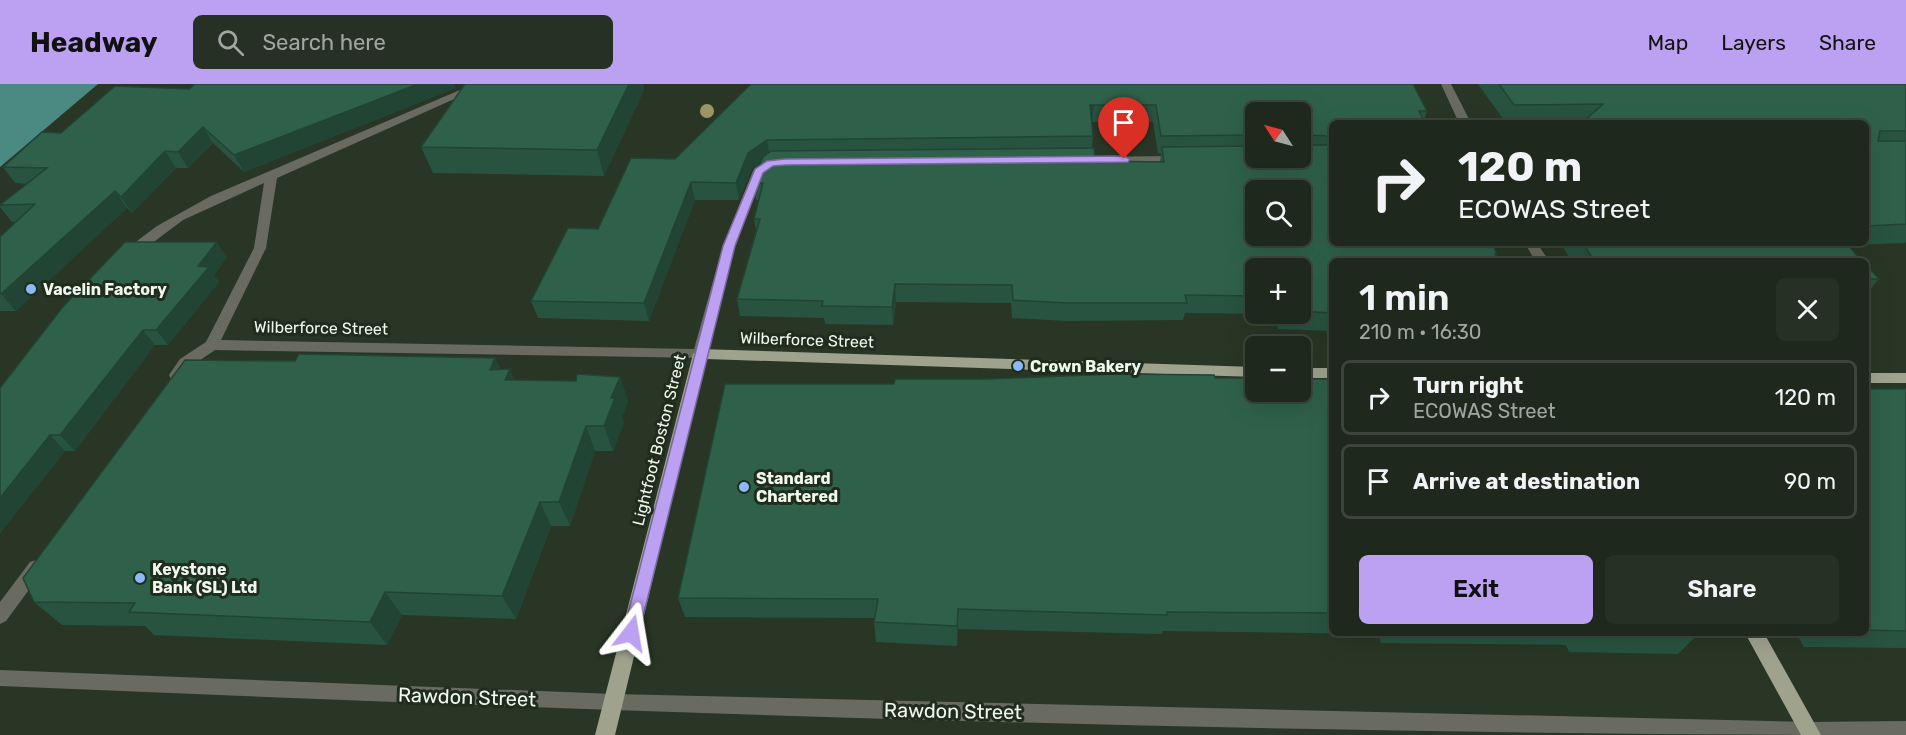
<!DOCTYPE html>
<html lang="en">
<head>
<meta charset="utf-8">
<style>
	:root { --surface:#1f281c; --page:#273025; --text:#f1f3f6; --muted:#a1a6a3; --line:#3c443b; --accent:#bca0f2 }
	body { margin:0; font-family:Rubik,sans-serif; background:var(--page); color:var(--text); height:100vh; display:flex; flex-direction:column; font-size:22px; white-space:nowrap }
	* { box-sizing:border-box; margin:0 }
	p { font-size:20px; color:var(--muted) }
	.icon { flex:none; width:33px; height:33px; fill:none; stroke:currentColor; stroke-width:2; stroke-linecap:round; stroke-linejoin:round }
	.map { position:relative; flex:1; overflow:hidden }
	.drawer { position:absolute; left:1329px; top:174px; width:540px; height:378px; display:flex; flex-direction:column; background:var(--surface); border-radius:9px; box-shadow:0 6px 24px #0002,0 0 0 2px var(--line) }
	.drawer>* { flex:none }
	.banner { position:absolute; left:1329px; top:36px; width:540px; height:126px; border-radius:9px; box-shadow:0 6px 24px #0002,0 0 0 2px var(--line); background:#1f281c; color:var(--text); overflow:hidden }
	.needle { width:39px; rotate:306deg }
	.fabs { position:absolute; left:1245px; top:18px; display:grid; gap:12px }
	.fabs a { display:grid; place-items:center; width:66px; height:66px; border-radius:9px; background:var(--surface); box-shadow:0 6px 24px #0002,0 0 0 2px var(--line); font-size:30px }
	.pin { position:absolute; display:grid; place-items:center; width:51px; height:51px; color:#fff; margin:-62px -26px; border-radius:50% 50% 50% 0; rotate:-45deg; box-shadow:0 0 6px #0007 }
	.pin .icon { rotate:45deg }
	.me { position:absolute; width:66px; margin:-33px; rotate:14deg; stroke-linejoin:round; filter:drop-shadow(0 0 4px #0008) }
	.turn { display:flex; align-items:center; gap:21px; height:126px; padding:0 30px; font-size:27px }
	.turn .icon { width:78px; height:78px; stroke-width:2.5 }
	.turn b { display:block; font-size:42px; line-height:51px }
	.round { display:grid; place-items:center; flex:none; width:63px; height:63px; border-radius:9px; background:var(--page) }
	.head { display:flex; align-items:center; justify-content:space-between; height:102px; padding:0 30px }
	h1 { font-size:36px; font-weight:600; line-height:45px }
	.cta { display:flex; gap:12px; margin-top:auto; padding:12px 30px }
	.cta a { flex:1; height:69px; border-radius:9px; background:var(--accent); color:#111; font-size:24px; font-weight:600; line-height:69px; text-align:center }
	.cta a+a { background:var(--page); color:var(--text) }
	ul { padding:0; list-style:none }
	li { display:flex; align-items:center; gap:18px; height:75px; margin:0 12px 9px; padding:0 18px; border:3px solid var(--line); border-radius:9px }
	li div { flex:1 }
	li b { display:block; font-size:22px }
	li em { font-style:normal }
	header { display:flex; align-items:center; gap:36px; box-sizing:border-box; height:84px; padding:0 30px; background:var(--accent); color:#111 }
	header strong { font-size:28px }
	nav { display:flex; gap:33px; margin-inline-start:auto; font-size:21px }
	.search { width:420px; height:54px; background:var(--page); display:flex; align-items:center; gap:15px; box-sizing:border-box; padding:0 21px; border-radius:9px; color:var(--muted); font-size:22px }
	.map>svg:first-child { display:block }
</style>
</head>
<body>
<header>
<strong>Headway</strong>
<div class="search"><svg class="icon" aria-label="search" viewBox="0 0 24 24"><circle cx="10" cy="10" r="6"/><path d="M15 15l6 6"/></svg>Search here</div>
<nav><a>Map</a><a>Layers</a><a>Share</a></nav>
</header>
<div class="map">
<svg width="1906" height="651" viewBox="0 0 1906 651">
	<rect width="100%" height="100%" fill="#293625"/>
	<path fill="#4a8a83" d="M0,0H98L0,83Z"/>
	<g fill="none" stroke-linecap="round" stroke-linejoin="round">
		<path fill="#696b61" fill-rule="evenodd" d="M474,0H488L277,94L266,164L221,256L694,265L723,162L753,87L758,83H766L768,85L764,89L735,162L705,274L215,266L190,283L181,295H171L169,291L180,275L206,258L254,164L264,99L183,136L135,172H125L124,169L125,166L157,142L211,112Z
			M1441,0H1451L1471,39H1459Z
			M1180,72L1186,75L1184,77L1075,79L1069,76L1075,73Z
			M1525,159H1537L1549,177H1535Z
			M36,476L42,478L45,483L42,488L6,537L0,540V518L30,478Z
			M0,586L614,610L1808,638L1906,637V651C1270,651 635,629 0,602Z"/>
		<path fill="#9fa38e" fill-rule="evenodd" d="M700,265L1256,283V293L706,275L615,651H595L693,270Z
			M1300,284H1332V294H1300Z
			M1866,289H1906V299H1866Z
			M1745,549H1764L1821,651H1801Z"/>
	</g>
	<circle fill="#9c9464" cx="707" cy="27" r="7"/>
	<path fill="#285340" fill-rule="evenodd" d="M465,0H643L644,6L604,92L433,89L421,63Z
		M751,0L1427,27L1424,37L1332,39V159L1497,170L1496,172L1332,177V247L1278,245L1275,230L1185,229L1183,236L1067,237L1012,234L1011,219L896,218L893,241L825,240L824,234L740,232L737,215L756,146L754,135L759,116H756L753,99L761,79L751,86L739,116H695L649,237L538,234L531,217L598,145L675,75ZM1256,28H1300V74H1256ZM1092,38H1153L1158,69H1161L1160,78L1095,77L1092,64L1093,52ZM1256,184H1300V230H1256Z
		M1478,0H1906V158L1905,159L1848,161L1862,177H1571L1563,163L1565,160L1564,159H1866V39H1506Z
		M456,4L244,88L213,59L188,84H176L132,129L127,124L16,227H0V153L16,138H12L0,123V121L27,100L15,99L3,83L61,49L189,5Z
		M227,173L214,191L219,198L168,261H155L75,367H65L0,449V304Z
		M1866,181L1879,195L1866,210Z
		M495,274L500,285H510L514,296L576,297L620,293L628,318L622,333L624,339L613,367H595L570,442H551L516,535L402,531L387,561L154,551L145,542L62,541L34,518L295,277Z
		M1215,294L1332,295V549H1696L1697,551L1678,570L1569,568L1566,561L1381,559L1378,550L1163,547L1162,550L958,545L957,562L876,558L874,538L875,534L685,533L678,514L894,300Z
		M1866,305H1906V564L1804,563L1796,549H1866Z"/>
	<path fill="#214434" d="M418,0H454L456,4L244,88L234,71Z
		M629,0H643L644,6L604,92L597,66Z
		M1090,21H1094L1092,38Z
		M203,43L213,59L188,84L178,68Z
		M767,56L770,73L751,86L739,116L736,99L748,69Z
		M165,67L176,84L132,129L121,113Z
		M691,98L695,116L649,237L644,219Z
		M115,107L127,124L16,227L1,210Z
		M217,158L227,173L214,191L219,198L168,261L156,246L198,182Z
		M895,200L896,218L893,241L892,223Z
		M143,246L155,261L75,367L60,351Z
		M495,274L506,299L490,286Z
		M510,285L521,310L505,296Z
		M620,293L628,318L622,333L624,339L613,367L604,342L611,314Z
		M586,342L595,367L570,442L559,418Z
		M50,351L65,367L0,449V414Z
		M540,418L551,442L516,535L502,512Z
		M385,508L402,531L387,561L370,538Z
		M958,525V545L957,562V542Z"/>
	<path fill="#2f614a" stroke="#214434" stroke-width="1.5" fill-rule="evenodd" d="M195,0H418L234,71L203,43L178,68L165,67L121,113L115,107L1,210H0V153L35,120L0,121L47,84L3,83L42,48L61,49L115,2L189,5Z
		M465,0H629L597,66L421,63Z
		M751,0H1413L1427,27H1419L1425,39H1332V52L1305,51L1303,55H1300V28H1256V51L1161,52L1156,21H1090L1093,52L767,56L748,69L736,99L691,98L644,219L531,217L568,144L598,145L631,74L675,75Z
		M1499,0H1906V47H1880L1878,57H1906V140L1866,142V39H1582L1603,20L1514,21Z
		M1300,61H1332V159H1492L1497,170H1495L1498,177H1332V229L1300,227V184H1256V212L1185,211L1187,219H1069L1013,216L1012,201L895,200L892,223L822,222L823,217L737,215L760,135H754L763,99H753L763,73L771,67L1094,64L1095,77L1164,78L1162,63L1256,62V74H1300ZM1256,106H1300V152H1256Z
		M125,158H217L198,182L209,183L156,246H143L60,351H50L0,414V304L62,224Z
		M1583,159H1846L1862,177H1594Z
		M1866,181L1879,195H1866Z
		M299,270L495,274L490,286L510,285L505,296L576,297L577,290L620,293L611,314H615L604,342H586L559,418H540L502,512L385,508L370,538L129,528L135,519L34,518L23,494L185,276L295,277Z
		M1115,290L1214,291L1215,294H1256V308H1300V295H1332V529L1167,528V531L958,525L957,542L874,538L878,515L678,514L725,300H894L895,295H988Z
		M1866,305H1906V547L1866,546Z
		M1616,549H1696L1697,551Z"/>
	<path fill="#bca0f2" stroke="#7a689d" stroke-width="1.5" d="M1124,72L1130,75L1128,78L785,81L773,82L763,89L735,162L639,549L637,555L631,557L625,555L623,549L723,162L755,85L767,77L785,75Z"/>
	<g fill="#8bbafc" stroke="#202c1c" stroke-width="2">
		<circle cx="31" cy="205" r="6"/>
		<circle cx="1018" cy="282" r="6"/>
		<circle cx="744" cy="403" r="6"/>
		<circle cx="140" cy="494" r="6"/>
	</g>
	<g text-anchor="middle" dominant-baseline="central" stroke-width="6" stroke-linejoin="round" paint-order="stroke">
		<g font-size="16" font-weight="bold" fill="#eff8ed" stroke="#202c1c" text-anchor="start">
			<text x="43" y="205">Vacelin Factory</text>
			<text x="1030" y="282">Crown Bakery</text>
			<text x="756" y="394">Standard<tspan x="756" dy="18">Chartered</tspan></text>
			<text x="152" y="485">Keystone<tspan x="152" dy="18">Bank (SL) Ltd</tspan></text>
		</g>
		<g font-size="16" fill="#eff8ed" stroke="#202c1c">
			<text transform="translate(321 244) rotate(1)">Wilberforce Street</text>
			<text transform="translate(807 256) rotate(2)">Wilberforce Street</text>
			<text transform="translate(659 356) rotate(-76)">Lightfoot Boston Street</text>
		</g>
		<g font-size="20" fill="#eff8ed" stroke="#202c1c">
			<text transform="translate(467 613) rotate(2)">Rawdon Street</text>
			<text transform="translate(953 627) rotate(1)">Rawdon Street</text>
		</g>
	</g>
</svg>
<div class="fabs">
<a><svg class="needle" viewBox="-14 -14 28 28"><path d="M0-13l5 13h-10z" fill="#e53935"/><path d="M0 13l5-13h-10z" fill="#a1a6a3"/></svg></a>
<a><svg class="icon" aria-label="search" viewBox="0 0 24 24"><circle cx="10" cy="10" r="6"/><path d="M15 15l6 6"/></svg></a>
<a>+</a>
<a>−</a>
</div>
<div class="pin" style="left:1124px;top:75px;background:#d93025"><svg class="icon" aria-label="arrive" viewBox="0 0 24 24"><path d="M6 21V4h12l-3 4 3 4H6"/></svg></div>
<svg class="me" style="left:631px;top:549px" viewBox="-20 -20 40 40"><path d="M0-17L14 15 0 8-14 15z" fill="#bca0f2" stroke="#fff" stroke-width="4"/></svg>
<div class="banner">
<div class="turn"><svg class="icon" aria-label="right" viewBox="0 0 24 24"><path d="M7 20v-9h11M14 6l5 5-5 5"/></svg><div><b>120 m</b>ECOWAS Street</div></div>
</div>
<section class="drawer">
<div class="head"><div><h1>1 min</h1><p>210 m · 16:30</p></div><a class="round"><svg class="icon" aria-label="close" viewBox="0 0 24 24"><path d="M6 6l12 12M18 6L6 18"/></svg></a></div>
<ul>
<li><svg class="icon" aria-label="right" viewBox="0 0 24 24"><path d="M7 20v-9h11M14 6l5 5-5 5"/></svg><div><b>Turn right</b><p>ECOWAS Street</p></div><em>120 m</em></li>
<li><svg class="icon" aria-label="arrive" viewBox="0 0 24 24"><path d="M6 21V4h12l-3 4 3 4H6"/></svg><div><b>Arrive at destination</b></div><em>90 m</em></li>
</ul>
<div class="cta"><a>Exit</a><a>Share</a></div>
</section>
</div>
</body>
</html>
